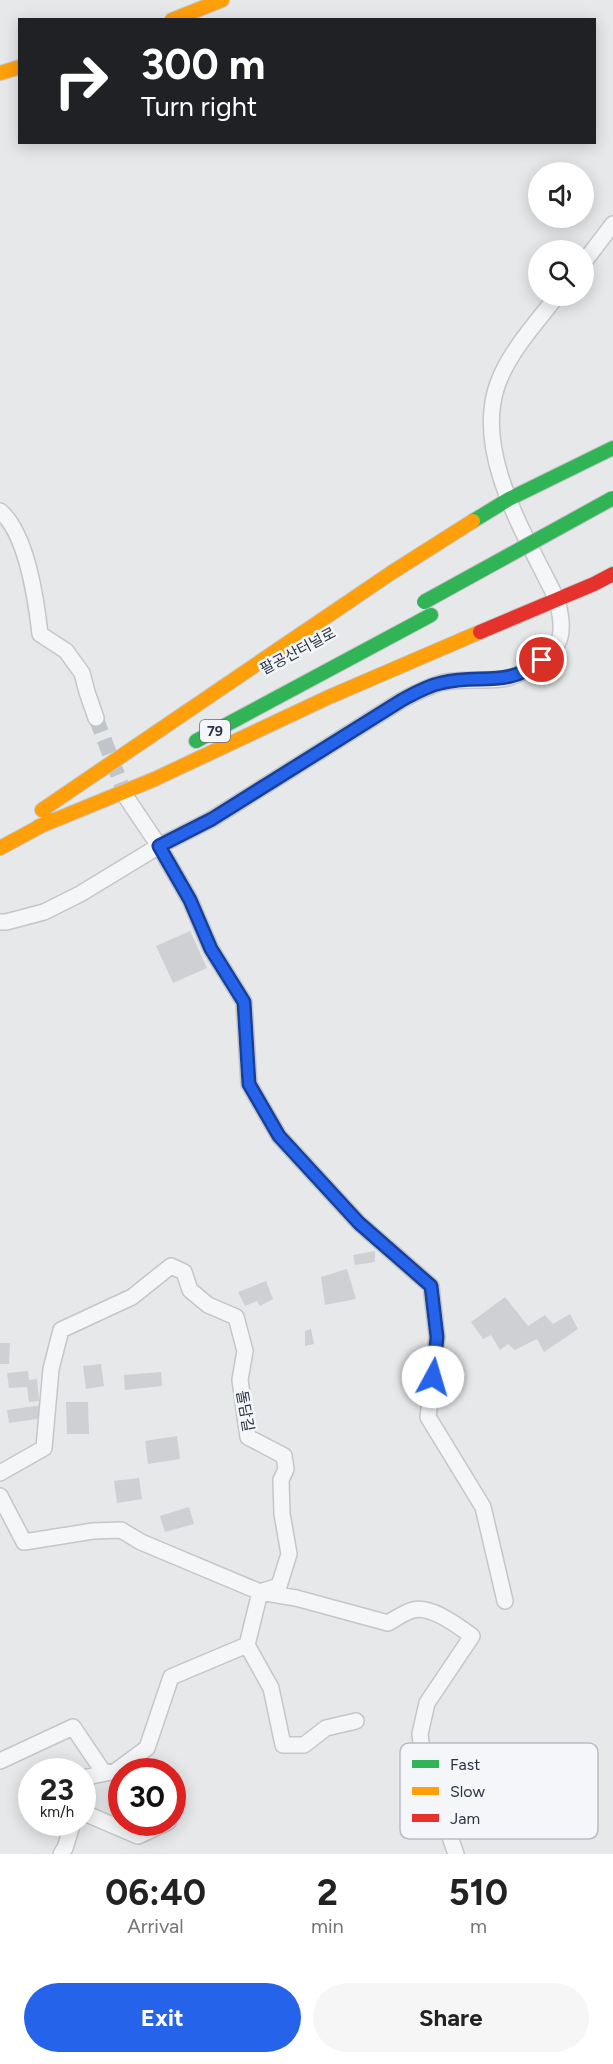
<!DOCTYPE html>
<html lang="en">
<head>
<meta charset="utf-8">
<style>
	:root { --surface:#fff; --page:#f6f6f6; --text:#222; --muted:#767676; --accent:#2563eb }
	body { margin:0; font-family:Figtree,"Noto Sans KR",sans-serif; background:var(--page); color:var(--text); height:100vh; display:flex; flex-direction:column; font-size:22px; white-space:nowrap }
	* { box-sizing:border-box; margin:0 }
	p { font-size:20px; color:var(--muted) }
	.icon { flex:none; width:33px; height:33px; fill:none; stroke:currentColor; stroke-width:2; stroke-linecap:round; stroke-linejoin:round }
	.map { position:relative; height:1854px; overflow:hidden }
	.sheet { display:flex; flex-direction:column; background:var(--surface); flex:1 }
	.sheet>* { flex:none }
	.top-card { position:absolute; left:18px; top:18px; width:578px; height:126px; border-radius:0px; box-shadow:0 3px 15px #0003; background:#202124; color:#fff; overflow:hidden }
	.controls { position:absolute; left:528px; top:162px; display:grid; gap:12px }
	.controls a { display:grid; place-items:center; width:66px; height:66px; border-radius:50%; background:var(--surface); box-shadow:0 3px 15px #0003; font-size:30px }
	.speed { position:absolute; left:18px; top:1758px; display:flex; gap:12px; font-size:30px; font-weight:700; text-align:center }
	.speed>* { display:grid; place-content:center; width:78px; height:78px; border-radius:50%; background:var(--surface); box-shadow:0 3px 15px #0003; line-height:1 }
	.speed small { font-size:15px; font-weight:400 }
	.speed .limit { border:9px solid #d22; background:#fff; color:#111 }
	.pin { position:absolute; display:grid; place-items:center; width:51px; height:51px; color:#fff; margin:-26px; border:3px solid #fff; border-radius:50%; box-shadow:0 2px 6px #0007 }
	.me { position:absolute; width:66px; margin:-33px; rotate:6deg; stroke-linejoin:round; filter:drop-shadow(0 0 4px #0008) }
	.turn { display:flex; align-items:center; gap:21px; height:126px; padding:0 24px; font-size:27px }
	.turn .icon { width:78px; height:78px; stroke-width:2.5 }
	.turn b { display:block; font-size:42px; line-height:51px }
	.eta { display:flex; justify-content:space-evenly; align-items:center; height:102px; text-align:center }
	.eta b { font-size:36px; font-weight:700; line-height:42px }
	.button { display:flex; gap:12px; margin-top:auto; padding:12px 24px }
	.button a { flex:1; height:69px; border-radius:36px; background:var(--accent); color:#fff; font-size:24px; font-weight:700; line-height:69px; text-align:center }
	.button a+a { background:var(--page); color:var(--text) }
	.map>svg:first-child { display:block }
</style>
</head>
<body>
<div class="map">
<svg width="613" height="1854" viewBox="0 0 613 1854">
	<rect width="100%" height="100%" fill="#e6e8ea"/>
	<path fill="#ced0d3" d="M190,931L207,968L173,983L156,946Z
		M375,1251V1262L355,1265L353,1255Z
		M347,1269L356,1299L325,1305L321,1277Z
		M266,1281L273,1299L260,1306L257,1301L245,1306L238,1292Z
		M505,1297L528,1326L545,1315L553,1324L570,1314L578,1329L544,1352L537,1339L515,1350L508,1344L500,1350L491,1335L483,1339L471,1322Z
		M311,1329L314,1344L305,1346V1331Z
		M0,1343H10L9,1364H0Z
		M101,1364L104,1386L86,1389L83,1366Z
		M28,1371L29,1380L37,1379L39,1401L29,1402L27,1387L9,1388L7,1373Z
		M161,1372L162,1386L125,1390L124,1375Z
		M66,1402H88L89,1434H67Z
		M42,1405L44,1418L9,1423L7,1410Z
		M177,1436L180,1459L148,1464L145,1441Z
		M139,1478L142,1499L117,1503L114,1481Z
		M189,1507L194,1524L165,1532L160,1516Z"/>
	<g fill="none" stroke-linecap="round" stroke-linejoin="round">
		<path stroke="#c1c4c9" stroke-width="15" stroke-dasharray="15 8" stroke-linecap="butt" d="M96,718L126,797"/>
		<defs>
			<path id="street" d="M584,262L613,224
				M0,511C27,534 36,599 40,634L66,651L82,673L87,692L96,718
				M126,797L159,846L190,900L211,949L244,1002L249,1084L279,1136L359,1223L431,1286L437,1337L428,1417L483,1507L505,1601
				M0,922H6L44,912L80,894L159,846L212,819L402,700C416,693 430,685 445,682C464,679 483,681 501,679C520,677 555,656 560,637C563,625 560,612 557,600C528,539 472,453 498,383C510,351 536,323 557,296
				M0,1473L44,1448L51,1369L61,1330L132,1297L171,1266L184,1272L190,1290L208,1305L236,1317L245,1351L240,1380L248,1437L284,1456L286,1469L281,1480L282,1514L289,1554L279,1586L260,1592L247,1645L171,1677L147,1748L116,1771L87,1777L82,1792
				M0,1496L24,1542L93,1531L121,1530L141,1542L260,1592L296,1598L388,1623C395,1619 405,1612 413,1610C431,1605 458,1626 472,1636L427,1703L420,1734L423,1760L456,1854
				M247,1645L271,1688L283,1745H304L326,1728L356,1721
				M0,1761L73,1727L104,1773
				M82,1812L138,1836L168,1822
				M61,1854L65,1848L73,1822"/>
			<path id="fast" d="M473,521L509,499L613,448
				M196,741L431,615"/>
			<path id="slow" d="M172,20L222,0
				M0,73L20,67
				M42,810L391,573L473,521
				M38,827L155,779L329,697L480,632
				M0,848L52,820"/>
			<path id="jam" d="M480,632L594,584L613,574"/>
		</defs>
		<use href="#street" stroke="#c4c6c8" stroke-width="18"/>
		<use href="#fast" stroke="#c4c6c8" stroke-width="16"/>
		<use href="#slow" stroke="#c4c6c8" stroke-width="16"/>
		<use href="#jam" stroke="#c4c6c8" stroke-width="16"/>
		<use href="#street" stroke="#f5f6f7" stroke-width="15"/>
		<use href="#fast" stroke="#30b455" stroke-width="14"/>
		<use href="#slow" stroke="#ff9f0a" stroke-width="14"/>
		<use href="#jam" stroke="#e5322d" stroke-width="14"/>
		<defs>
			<path id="fast-bridge" d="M424,602L613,498"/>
		</defs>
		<use href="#fast-bridge" stroke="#b8bbbf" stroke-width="16" stroke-linecap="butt"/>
		<use href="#fast-bridge" stroke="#30b455" stroke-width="14"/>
	</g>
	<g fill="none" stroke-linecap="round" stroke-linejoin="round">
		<defs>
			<path id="route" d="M433,1377L437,1337L431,1286L359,1223L279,1136L249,1084L244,1002L211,949L190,900L159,846L212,819L402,700C415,693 427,686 441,683C481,673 506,689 542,660"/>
		</defs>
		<use href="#route" stroke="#184099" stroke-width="15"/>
		<use href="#route" stroke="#2563eb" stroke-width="10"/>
	</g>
	<g text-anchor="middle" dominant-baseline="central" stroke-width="5" stroke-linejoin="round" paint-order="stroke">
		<rect fill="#f4f6f9" stroke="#676e7b" stroke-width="1.5" x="200" y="720" width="30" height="22" rx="4.5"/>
		<g font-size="14" font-weight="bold" fill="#2b3445">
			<text x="215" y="731">79</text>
		</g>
		<g font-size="15" fill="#2b3445" stroke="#f4f6f9">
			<text transform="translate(298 651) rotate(-28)">팔공산터널로</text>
			<text transform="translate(245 1411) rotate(80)">돌담길</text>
		</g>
	</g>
	<rect x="400" y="1743" width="198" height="96" rx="9" fill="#f4f6f9" stroke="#b8bcc3" stroke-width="1.5"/>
	<rect x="412" y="1760" width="27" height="8" fill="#30b455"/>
	<rect x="412" y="1787" width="27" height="8" fill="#ff9f0a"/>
	<rect x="412" y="1814" width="27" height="8" fill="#e5322d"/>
	<g font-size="16" fill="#2b3445">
		<text x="450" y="1770">Fast</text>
		<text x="450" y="1797">Slow</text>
		<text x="450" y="1824">Jam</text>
	</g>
</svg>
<div class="controls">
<a><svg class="icon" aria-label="sound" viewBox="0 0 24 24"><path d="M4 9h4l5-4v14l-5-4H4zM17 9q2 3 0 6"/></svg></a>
<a><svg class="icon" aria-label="search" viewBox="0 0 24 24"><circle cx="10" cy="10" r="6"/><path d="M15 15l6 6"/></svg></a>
</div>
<div class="speed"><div>23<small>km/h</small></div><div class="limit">30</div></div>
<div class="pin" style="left:542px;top:660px;background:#d93025"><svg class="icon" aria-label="arrive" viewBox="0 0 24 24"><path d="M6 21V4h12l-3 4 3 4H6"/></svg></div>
<svg class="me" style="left:433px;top:1377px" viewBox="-20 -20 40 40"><circle r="19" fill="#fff"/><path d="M0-13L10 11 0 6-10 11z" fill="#2563eb"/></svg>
<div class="top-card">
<div class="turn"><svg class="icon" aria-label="right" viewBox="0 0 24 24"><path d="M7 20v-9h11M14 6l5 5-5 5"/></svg><div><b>300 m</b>Turn right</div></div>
</div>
</div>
<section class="sheet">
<div class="eta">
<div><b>06:40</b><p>Arrival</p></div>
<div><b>2</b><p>min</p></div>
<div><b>510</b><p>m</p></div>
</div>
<div class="button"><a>Exit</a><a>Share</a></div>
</section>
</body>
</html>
